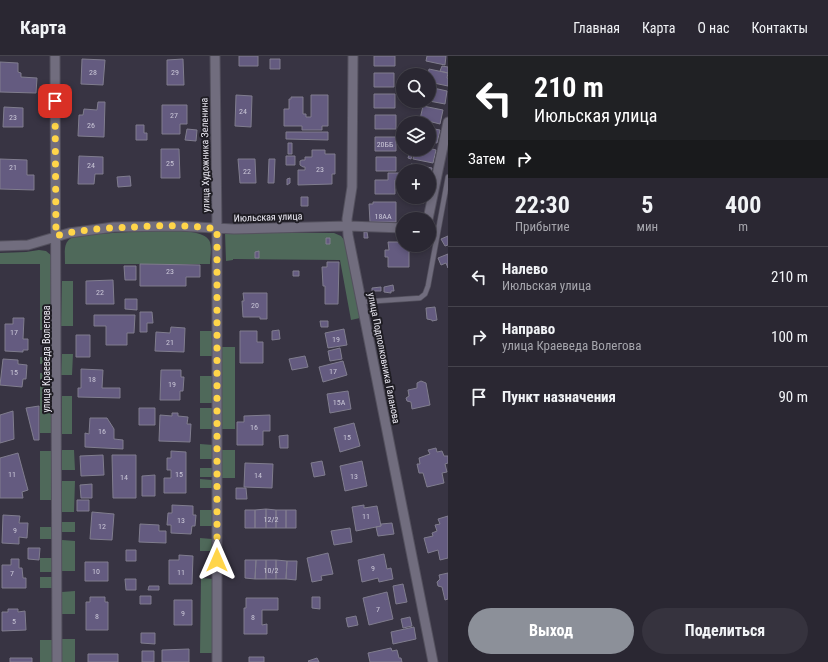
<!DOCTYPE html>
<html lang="ru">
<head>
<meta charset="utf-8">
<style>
	:root { --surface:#2a2732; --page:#36333e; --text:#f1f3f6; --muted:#a5a5ac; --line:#46444d; --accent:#8c9099 }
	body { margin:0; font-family:"Roboto Condensed",sans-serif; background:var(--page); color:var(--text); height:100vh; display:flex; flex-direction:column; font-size:15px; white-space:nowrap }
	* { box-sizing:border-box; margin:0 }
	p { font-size:13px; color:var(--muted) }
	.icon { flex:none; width:22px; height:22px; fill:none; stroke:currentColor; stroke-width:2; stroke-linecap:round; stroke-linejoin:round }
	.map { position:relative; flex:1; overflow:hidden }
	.drawer { display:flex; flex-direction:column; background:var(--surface); width:380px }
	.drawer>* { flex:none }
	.banner { background:#202124; color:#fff; overflow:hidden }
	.fabs { position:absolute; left:396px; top:12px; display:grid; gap:8px }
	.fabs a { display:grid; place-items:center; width:40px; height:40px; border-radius:50%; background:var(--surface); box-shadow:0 2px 6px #0003,0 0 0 1px var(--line); font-size:20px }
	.pin { position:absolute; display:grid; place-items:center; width:34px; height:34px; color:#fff; margin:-17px; border-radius:8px; box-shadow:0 2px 6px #0006 }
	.me { position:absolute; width:44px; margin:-22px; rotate:0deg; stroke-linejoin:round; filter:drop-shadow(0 0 3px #0008) }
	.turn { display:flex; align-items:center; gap:14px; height:84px; padding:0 20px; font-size:18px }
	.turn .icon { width:52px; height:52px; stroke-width:2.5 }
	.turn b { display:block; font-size:28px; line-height:34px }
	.then { display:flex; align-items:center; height:38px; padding:0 20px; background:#0003; gap:8px; font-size:15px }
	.eta { display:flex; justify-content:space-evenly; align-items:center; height:68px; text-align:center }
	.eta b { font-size:24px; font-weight:700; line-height:28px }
	.action { display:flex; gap:8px; margin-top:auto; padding:8px 20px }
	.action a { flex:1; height:46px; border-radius:24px; background:var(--accent); color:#fff; font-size:16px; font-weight:700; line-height:46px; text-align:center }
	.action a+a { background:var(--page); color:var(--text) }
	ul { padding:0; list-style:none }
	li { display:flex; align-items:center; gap:12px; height:60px; padding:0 20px; border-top:1px solid var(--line) }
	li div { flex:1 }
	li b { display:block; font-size:15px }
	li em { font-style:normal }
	header { display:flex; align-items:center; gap:24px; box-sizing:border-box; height:56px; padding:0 20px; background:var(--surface); border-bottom:1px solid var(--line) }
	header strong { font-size:19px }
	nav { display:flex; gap:22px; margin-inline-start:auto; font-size:14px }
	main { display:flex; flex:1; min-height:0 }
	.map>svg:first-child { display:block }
</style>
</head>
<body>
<header>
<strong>Карта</strong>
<nav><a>Главная</a><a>Карта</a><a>О нас</a><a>Контакты</a></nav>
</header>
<main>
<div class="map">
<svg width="448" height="606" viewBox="0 0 448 606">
	<rect width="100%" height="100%" fill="#383443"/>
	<path fill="#4f695a" d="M144,175C158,175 205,171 210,186C212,193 210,202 210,208H65C65,192 62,182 81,179Z
		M225,177H334L341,180L345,185L360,262L351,264L340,204L235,203H233V204L226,205Z
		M39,194L46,195L52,200L53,274H40V208H0V197L26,196Z
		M62,225H73V270H61Z
		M200,275H212V300H200Z
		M222,291H235V373H222Z
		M62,298H73L72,319H61Z
		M40,301H52V308H40Z
		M40,317H53L52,377H40Z
		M200,320H213V347H200Z
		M62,340H72V378H62Z
		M200,352H212V373H200Z
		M200,388L213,389L212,403H200Z
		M62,394H74L75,414H62Z
		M221,394H235V422H221Z
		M40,395H52V444H40Z
		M200,412H212V421H200Z
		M200,423L212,424V432H200Z
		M62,425H75L74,456H61Z
		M200,454H212V470H200Z
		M61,466H75V476H61Z
		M40,471H52V483H40Z
		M200,482L212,483V495H200Z
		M62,484L75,485V515H62Z
		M40,502H53V516H40Z
		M40,521H53V532H40Z
		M201,522L213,523L212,597H200Z
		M75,535V558H62V536Z
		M62,583H75V606H62Z
		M40,584H53V606H40Z"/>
	<path fill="#645b80" stroke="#807d8e" d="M239,0H258V10H239Z
		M374,0H395V10H374Z
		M427,0H446L445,9L426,5Z
		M82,3L105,4L103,29L81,28Z
		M183,3L184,29H167V4Z
		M270,3H280V13H270Z
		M0,6L18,7V16L21,17V21L37,22L36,37L0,36Z
		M442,10L448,11V17L440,15Z
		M429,13L448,17L447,22H448V30L429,26V19H428Z
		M374,17H394V31H374Z
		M429,31L447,35L445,48L429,45Z
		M374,38H395V52H374Z
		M236,39L252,40L251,71L235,70Z
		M311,39H328V70H322V74H302V70H284V53H289V43H291V41H303V58H306V61H311Z
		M98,46H105L104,81L78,80L79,59H83L84,53L97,54Z
		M162,49H187V68H180V78H162Z
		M423,50L443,54L440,68L420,63Z
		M4,51L23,52V71H3Z
		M375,59H396V73H375Z
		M136,69H144V77H147V84H136Z
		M429,72L440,74L437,87L429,86Z
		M187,73L197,74L196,85L185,84Z
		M286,76H328V84L286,83Z
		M375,81H396V95H375Z
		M288,87H292V98H288Z
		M429,92L436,94L433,107L413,103L415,93Z
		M161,93H179L180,122H161Z
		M312,94H325V98H335V118H332V128L298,129V114H305V111H303L300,109V105L302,104H305V101H312Z
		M410,95L413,96L411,103L408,102Z
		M79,100L103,101V118H95L94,128H78Z
		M286,100H295V109H286Z
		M376,101H396V115H376Z
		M0,103L27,104V119H34V134L0,133Z
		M238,103H255L256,127H240Z
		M269,103H275L274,127H268Z
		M411,108L432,112L429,125V115H410Z
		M388,117H400V124H395V138H375V124H388Z
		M130,120L131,130L118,131L117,121Z
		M290,122V127L287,129V123Z
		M301,141H308V150H301Z
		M404,141H426L424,147L404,142Z
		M373,146H396V166H370L369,148H373Z
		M364,176H367L368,182H364Z
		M448,180V189L445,190L441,183Z
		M326,182H330V188H326Z
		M388,186H403V189H409V211H388V201H385V194H389Z
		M259,195V202H255V196Z
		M448,198V212L446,207L441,209L438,202Z
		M327,206H339L338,248H325V230H323L322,211H327Z
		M140,208L200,209V221H186V230H140Z
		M124,210H136V224H125Z
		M293,215H299V220H293Z
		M113,224L114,248H86V225Z
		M393,229L394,235H391V237L384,236V231Z
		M381,231V235H372V232Z
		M243,237H267V263H260V261H243L242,245H244Z
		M125,243H137V254L125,253Z
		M435,251L437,264L432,265V264L427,263L426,252Z
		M140,256H152L153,267H147V276H140Z
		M94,259H135L134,277H127V289H106V270H94Z
		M13,262H24L23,283H28V294H23V296L5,295V268H13Z
		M320,265H328V271H321Z
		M171,271L185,272L184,296L155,295L156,276L170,277Z
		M344,273L347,289L328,292L325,277Z
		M279,274L280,283L272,284V275Z
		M240,275H257V286H263V307H240Z
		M76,279H90V301H76Z
		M340,292L342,303L330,305L328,295Z
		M305,300L308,311L292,314L289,303Z
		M3,303L18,304V308L27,309L26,323H23L22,331L0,329Z
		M343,305L347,319L323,326L319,311Z
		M81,313L103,314L102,332H120V342L78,341V332H81Z
		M161,314H181V321H184L183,335H180V344H160Z
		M421,325L426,327L430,349L412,353L411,346L407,345L406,342L409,340L408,334L417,332V327Z
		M348,335L351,353L330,357L327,338Z
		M39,350V384H34L26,352Z
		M139,352H155V369H139Z
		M13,355L14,383L0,387V359Z
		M172,357H178V360L188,361L187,368H191L190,386L159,385L160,359L172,360Z
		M270,359V375H263V389H237V366H244V360Z
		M90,362H107L114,373V383L123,384V393L85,391V377L89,378Z
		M354,367L360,390L340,396L334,372Z
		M288,379V392H280L279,380Z
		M436,392L437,396L442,395L444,400H448V407L445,408L447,416L442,417L444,427L427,431L423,417H419L417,408H420L419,402L430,398L428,394Z
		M171,395L186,396V437H164V422H171V414H167V402H171Z
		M18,397L28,434L22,436L23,442H0V402Z
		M103,399L104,419L81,420L80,400Z
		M112,399H136V442H113Z
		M322,405L325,419L314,421L311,407Z
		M362,405L367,430L345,435L340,410Z
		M245,407L273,408L272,432L244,431Z
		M155,419V440H142V420Z
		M92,428V442H81L80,429Z
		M236,432H246L247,443H236Z
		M77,444H89V455H77Z
		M172,449L193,450V459H196L195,470H192L191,478L171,477V469H167L168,457H172Z
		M364,449V452L377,450L381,470L356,475L352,451Z
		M266,453L276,454V472H266Z
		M266,453V472H255V454Z
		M245,454H255V472H245Z
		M276,454H286V472H276Z
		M286,454H296V472H286Z
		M92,456L114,458L112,484L90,483Z
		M3,459L20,460L19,467H28L27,482L19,481V488L2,487Z
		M448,460V502L440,504L438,494L428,497L424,482L433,480L432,477L437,475L435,469L440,468L438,463Z
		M392,467L394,478L378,480L376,471L381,470V468Z
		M140,468L159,469V475H166V487L139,486Z
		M350,472L352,486L334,489L331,475Z
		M28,492H40L39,504L28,503Z
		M126,494H136V505H126Z
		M328,497L333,518L321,520L322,524L312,526L307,502Z
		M384,498L387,513L391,512L393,523L379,526L378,522L362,526L358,504Z
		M179,499L193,500L192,528H169V504H179Z
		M11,503H19V512H22L23,522H26V532H2V509H11Z
		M245,504H256L255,523L245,522Z
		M256,504H266V523H255Z
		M266,504H276V523H266Z
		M276,504L287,505L286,523H276Z
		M287,505H297L296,524L286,523Z
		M85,506H108V525H85Z
		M448,517V543L445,544L442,531L438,530L437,526L440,523L439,519Z
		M125,523H136V534H126Z
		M403,528L407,546L396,548L393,530Z
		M149,530H159V534H148Z
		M387,536L393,563L369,569L363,542Z
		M140,540H151V548H140Z
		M90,541H105V546H108V574H86V546H90Z
		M312,541H320V553L312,552Z
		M246,542H278V554H262V569L267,568V578H244V552H246Z
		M174,544H192V569H174Z
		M8,553H18V556L25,555L26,574L2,575V556H8Z
		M356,560L358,569L348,571L346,562Z
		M410,561L412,570L403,572L401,563Z
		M414,571L416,583L393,588L391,576Z
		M141,577H155V588L141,587Z
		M391,592L392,595L397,594L399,602H401L402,606H370L368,597Z
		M189,593V606H162V594Z
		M142,595H154V606H142Z
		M88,598H118V606H88Z
		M249,601H264V606H249Z
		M10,602H32V606H10Z
		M317,602L319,606H309L308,605Z"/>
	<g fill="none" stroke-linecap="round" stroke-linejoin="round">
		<defs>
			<path id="service" d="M362,246L420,242L425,238L428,230L448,121"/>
			<path id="minor" d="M55,0L57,606
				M215,0L217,173V606
				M353,0L352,131L347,163L348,179L433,606
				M428,163L448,66
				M0,190L28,189L69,177L114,171L177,170L234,173L348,170L403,172"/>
		</defs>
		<use href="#service" stroke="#54515e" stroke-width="6"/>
		<use href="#minor" stroke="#54515e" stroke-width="11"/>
		<use href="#service" stroke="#716d7e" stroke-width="4.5"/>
		<use href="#minor" stroke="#716d7e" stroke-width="9"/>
	</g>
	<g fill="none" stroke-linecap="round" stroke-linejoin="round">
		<path stroke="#ffd54a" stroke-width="7" stroke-dasharray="0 12.6" d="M55,45L56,180C81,173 108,172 133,171C161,169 189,169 217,173V504"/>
	</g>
	<g text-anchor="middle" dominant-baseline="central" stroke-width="4" stroke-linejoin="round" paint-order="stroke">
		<g font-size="8" fill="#c9c6d6">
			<text x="93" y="16">28</text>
			<text x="175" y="16">29</text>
			<text x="243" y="55">24</text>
			<text x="174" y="59">27</text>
			<text x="13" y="61">23</text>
			<text x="91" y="69">26</text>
			<text x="385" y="88">20ББ</text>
			<text x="170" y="107">25</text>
			<text x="91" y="109">24</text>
			<text x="13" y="111">21</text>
			<text x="320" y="113">23</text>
			<text x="247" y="115">22</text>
			<text x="383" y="160">18АА</text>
			<text x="170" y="215">23</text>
			<text x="100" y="236">22</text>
			<text x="255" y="249">20</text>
			<text x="14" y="276">17</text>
			<text x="336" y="283">19</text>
			<text x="170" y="286">21</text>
			<text x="333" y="315">17</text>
			<text x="14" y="316">15</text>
			<text x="92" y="323">18</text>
			<text x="172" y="328">19</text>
			<text x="339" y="346">15А</text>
			<text x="254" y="371">16</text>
			<text x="102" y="375">16</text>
			<text x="347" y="381">15</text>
			<text x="12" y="418">11</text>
			<text x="179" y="418">15</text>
			<text x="258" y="419">14</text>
			<text x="354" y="420">13</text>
			<text x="124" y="421">14</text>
			<text x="366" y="460">11</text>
			<text x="271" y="463">12/2</text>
			<text x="181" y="464">13</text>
			<text x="102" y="470">12</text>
			<text x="15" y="474">9</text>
			<text x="373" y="512">9</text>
			<text x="271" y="514">10/2</text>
			<text x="96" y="515">10</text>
			<text x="181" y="516">11</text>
			<text x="12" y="517">7</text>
			<text x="378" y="553">7</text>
			<text x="183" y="557">9</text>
			<text x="97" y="560">8</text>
			<text x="253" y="561">8</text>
			<text x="14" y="565">5</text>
		</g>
		<g font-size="10" fill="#ebe9f3" stroke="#1f1d24">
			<text transform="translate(205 99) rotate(-91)">улица Художника Зеленина</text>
			<text transform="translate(268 161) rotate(-2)">Июльская улица</text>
			<text transform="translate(384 302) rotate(79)">улица Подполковника Галанова</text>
			<text transform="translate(46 303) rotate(-90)">улица Краеведа Волегова</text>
		</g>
	</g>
</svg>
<div class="fabs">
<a><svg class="icon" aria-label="search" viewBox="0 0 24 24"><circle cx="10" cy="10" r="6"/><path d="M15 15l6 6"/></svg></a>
<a><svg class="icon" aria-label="layers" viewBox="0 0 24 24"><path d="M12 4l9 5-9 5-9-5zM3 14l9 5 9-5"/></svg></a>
<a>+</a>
<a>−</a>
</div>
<div class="pin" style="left:55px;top:45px;background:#d93025"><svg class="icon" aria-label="arrive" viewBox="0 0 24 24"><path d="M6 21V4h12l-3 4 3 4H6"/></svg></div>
<svg class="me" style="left:217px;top:504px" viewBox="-20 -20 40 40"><path d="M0-17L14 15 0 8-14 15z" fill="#ffd54a" stroke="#fff" stroke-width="4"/></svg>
</div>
<section class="drawer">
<div class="banner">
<div class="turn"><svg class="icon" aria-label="left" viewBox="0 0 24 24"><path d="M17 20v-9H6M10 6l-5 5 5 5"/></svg><div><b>210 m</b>Июльская улица</div></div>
<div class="then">Затем<svg class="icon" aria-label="right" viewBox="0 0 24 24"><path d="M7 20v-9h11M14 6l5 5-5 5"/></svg></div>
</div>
<div class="eta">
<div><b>22:30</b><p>Прибытие</p></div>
<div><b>5</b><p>мин</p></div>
<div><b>400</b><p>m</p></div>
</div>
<ul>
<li><svg class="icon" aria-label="left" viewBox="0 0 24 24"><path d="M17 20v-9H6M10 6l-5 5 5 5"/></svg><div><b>Налево</b><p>Июльская улица</p></div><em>210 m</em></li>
<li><svg class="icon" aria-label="right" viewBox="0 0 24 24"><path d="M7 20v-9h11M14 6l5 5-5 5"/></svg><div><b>Направо</b><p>улица Краеведа Волегова</p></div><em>100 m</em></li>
<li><svg class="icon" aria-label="arrive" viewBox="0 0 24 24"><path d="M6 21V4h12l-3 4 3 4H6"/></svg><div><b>Пункт назначения</b></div><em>90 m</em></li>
</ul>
<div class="action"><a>Выход</a><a>Поделиться</a></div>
</section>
</main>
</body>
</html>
